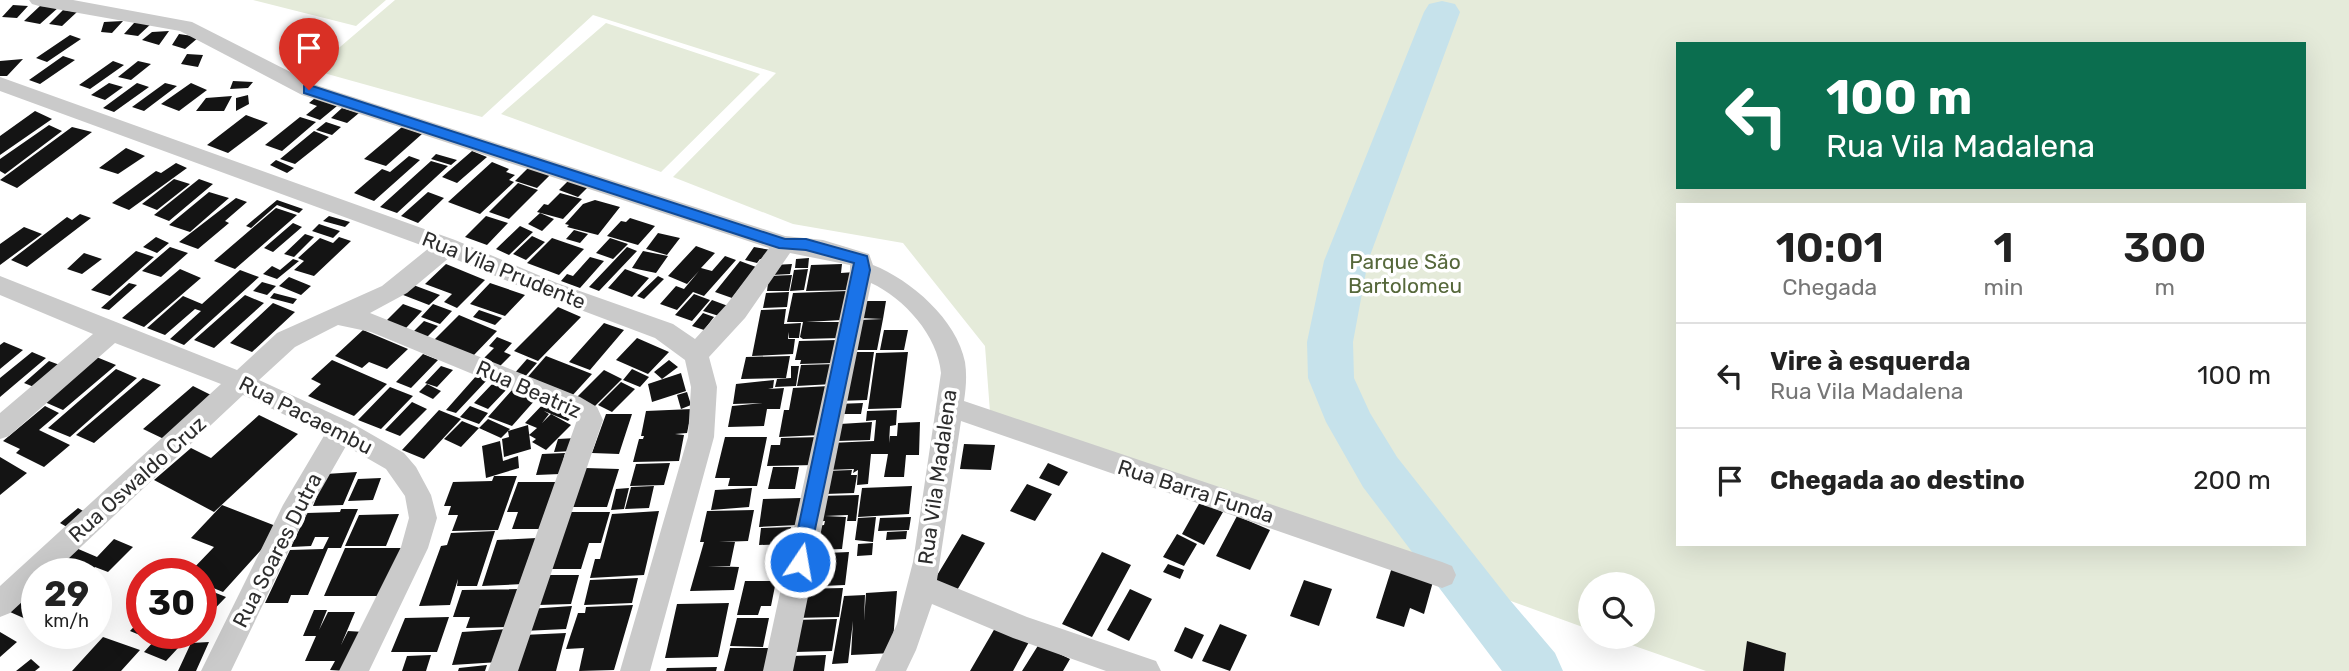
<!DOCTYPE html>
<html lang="pt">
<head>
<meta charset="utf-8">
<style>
	:root { --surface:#fff; --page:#f6f6f6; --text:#222; --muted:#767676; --line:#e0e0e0 }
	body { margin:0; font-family:Rubik,sans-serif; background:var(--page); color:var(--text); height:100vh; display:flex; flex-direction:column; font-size:26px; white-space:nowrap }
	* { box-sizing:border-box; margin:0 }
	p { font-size:23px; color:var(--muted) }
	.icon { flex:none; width:38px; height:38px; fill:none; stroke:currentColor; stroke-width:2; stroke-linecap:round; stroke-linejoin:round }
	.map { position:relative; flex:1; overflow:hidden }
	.sheet { position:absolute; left:1676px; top:203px; width:630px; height:343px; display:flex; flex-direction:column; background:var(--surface); border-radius:0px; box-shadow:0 7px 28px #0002 }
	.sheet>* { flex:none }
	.top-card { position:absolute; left:1676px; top:42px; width:630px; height:147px; border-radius:0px; box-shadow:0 7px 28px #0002; background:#0b6e4f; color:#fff; overflow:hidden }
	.buttons { position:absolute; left:1578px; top:572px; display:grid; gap:14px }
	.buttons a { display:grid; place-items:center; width:77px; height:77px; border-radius:50%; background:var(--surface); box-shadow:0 7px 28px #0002; font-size:35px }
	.speed { position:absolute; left:21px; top:558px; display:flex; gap:14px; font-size:35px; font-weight:700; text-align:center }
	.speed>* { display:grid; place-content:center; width:91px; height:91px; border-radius:50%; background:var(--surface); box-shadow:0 7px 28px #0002; line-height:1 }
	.speed small { font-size:18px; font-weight:400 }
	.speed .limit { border:10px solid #d22; background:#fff; color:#111 }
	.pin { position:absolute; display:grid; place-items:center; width:60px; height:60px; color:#fff; margin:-72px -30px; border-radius:50% 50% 50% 0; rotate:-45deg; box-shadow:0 0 7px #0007 }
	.pin .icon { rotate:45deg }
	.me { position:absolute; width:77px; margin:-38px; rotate:12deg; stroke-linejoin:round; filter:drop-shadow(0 0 5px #0008) }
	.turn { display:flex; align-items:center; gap:24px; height:147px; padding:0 35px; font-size:32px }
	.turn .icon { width:91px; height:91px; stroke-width:2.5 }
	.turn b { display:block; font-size:49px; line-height:60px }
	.eta { display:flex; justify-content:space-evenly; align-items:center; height:119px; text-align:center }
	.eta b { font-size:42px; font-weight:600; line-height:49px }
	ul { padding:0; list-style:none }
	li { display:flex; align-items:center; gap:21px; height:105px; padding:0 35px; border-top:2px solid var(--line) }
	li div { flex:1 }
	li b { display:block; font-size:26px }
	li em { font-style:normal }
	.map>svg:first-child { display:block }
</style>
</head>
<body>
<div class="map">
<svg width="2349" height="671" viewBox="0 0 2349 671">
	<rect width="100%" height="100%" fill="#fff"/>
	<path fill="#e5ebda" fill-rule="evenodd" d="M253,0H386L356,26Z
		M395,0H2349V671H1706L1609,637H1643V584H1591V630L990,412L985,346L903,243L793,224L673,177L776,73L593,15L482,117L313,70ZM1678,44H2305V187H1678ZM1678,205H2305V544H1678Z
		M606,23L760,74L661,172L501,114Z"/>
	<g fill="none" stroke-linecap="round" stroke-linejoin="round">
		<path fill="#c6e2eb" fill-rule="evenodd" d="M1442,1L1455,4L1460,12L1368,261L1353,342L1354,378L1370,413L1397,457L1509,599L1555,653L1563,671H1502L1363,487L1326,422L1308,378L1307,342L1324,261L1424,12L1429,4Z"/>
	</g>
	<path fill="#141414" d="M13,5L28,6L17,18L2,17Z
		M40,6L59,7L40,24L24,21Z
		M63,10L77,12L62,26L49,24Z
		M123,21L112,33L101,32L104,22Z
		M154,21L138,36L124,34L134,23Z
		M169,31L159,45L142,40L152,32Z
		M179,34L199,37L185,49L172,45Z
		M70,35L81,39L47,62L36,58Z
		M187,54L203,55L198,67L181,64Z
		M63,56L75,60L40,84L29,80Z
		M23,59L7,76H0V61Z
		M113,61L124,65L90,89L79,85Z
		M138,61L151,64L131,80L118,77Z
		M233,81L253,82L248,88L230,89Z
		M109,83L123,87L105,100L91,95Z
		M137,83L149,87L114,112L103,108Z
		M165,83L177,86L144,111L132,107Z
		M191,83L207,90L179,111L161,104Z
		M248,95L249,104L236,111V98Z
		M232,96L224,111H196L206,98Z
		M315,98L337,106L320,120L306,115L317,106L309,103Z
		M342,108L359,113L347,123L331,118Z
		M35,111L52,119L0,155V136Z
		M246,115L268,123L228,153L207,145Z
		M300,117L316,122L282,151L265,145Z
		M326,122L341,127L332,135L316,130Z
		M49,125L62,131L5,174L0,171V159Z
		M72,127L92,132L17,188L0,180Z
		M402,127L422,134L386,166L364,159Z
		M314,131L329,137L295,164L280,159Z
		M126,148L145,156L118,174L99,168Z
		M472,151L487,157L457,183L442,177Z
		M436,154L457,160L451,165L431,159Z
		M409,156L420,160L374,201L354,193L382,169L390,172Z
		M276,160L294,168L287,173L270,165Z
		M431,161L448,166L397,213L380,207Z
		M492,162L509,169L506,172L515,175L509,180L514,182L480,214L448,202Z
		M176,163L187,168L129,210L112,203L156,171L161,173Z
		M528,168L550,175L537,188L515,181Z
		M174,179L190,184L157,210L142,204Z
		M199,179L213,184L169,221L154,215Z
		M569,180L588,187L578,197L559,190Z
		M518,183L538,190L509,219L489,212Z
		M209,192L229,198L190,232L169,225Z
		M428,192L444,198L418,223L401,216Z
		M560,193L582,199L563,219L537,212L544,204L548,205Z
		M236,198L247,202L225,221L229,223L198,249L179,242Z
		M277,200L303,209L299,213L277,205L251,228L246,226Z
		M595,200L620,207L598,235L567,227L569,225L565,224L583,204Z
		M276,208L297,215L235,269L214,261Z
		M540,213L554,219L542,231L528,224Z
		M80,214L91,218L27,267L11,260L67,217L72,220Z
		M329,216L350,222L345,227L323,221Z
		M486,216L508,223L487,245L465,237Z
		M630,218L655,226L638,245L607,236L621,221L626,222Z
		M293,223L302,227L273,252L264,248Z
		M319,224L340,231L333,238L312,231Z
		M520,226L533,232L509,255L496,249Z
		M24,227L42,234L0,265V244Z
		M574,230L588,234L580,243L566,239Z
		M658,233L680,238L667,255L646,249Z
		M305,234L314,237L294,257L284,254Z
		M532,236L545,242L526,260L513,254Z
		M156,237L169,243L157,253L143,247Z
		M339,237L351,241L314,276L294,270L304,261L298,258L320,238L333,243Z
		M552,238L584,249L559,275L527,263Z
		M610,238L628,244L613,259L596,253Z
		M696,246L715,253L701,268L712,271L725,256L736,260L704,296L693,292L677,310L660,304L676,286L684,289L699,271L687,284L668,276Z
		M170,247L188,253L161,277L142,271Z
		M627,247L637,251L599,291L589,287Z
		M754,247L771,250L764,260L760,259L757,263L745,260Z
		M136,251L154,257L110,296L91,290Z
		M643,251L668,256L656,273L632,268Z
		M84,253L102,259L82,274L67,269Z
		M590,257L604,261L580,288L561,281L567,274L573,276Z
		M809,258L808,268H795L796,259Z
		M293,259L299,261L277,279L263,274L272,266L280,270Z
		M740,261L756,267L732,298L715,292Z
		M446,264L485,280L457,308L444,302L452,294L425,284Z
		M792,264L790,274L772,275L774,265Z
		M842,264L841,273L855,272L852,290L806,291L811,265Z
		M180,269L201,278L144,327L122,318Z
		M625,269L649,278L632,297L608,288Z
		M808,269L804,290L790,291L794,270Z
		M240,270L259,277L184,345L170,339L201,311L195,309L165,335L147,328L183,296L202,304Z
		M792,275L789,291H767L769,276Z
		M658,276L664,279L644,299L637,296Z
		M289,277L311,286L301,295L279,286Z
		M262,282L276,286L267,295L253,291Z
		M129,283L137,285L109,310L101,308Z
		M408,283L440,295L429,305L398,293Z
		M490,283L525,295L505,316L470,304Z
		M847,291L842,320L806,322H843L841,338L803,339L800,337L803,322H787L793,293Z
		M789,292L787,307L763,308L766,293Z
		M274,293L297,299L293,304L270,298Z
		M694,294L710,300L692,321L675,315Z
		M245,295L264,303L214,348L194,340Z
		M712,300L728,306L719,316L703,311Z
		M862,301H886L883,319L859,318Z
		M273,303L295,312L252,352L230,343Z
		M403,304L422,311L406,328L386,321Z
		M433,304L452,311L440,324L421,317Z
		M558,307L581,317L538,361L514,351Z
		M786,309L784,324L801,323L799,338H789V332L788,339H795L793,354L752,356L761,310Z
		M479,310L502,318L495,325L473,317Z
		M703,313L714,317L704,330L692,326Z
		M459,315L497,331L473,356L434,340Z
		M883,319L877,350H853L859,320Z
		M424,321L438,326L427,337L413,332Z
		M604,323L624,330L590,370L569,362Z
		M363,330L408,349L387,369L369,362L362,368L335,356Z
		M884,330H908L904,350H880Z
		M497,337L512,343L504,352L511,355L498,368L481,361L494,348L489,346Z
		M637,338L669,352L648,374L616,360Z
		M838,340L834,363L800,364L801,360H795L799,341Z
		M4,342L23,350L0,369V345Z
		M32,352L46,358L0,397V378Z
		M850,352H874L867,400L837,401Z
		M908,352L901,408L868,409L876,353Z
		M423,354L438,360L411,388L396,382Z
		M94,356L116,365L63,410L40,400Z
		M546,356L592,374L571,397L525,380Z
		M790,356L786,378L741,379L746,357Z
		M527,359L537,363L523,379L513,375Z
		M332,360L387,384L354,416L308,396L321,384L311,379Z
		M669,360L678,367L662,379L654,372Z
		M49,361L65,367L39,389L24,383Z
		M836,364L833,384L797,386L801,365Z
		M441,366L453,370L437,387L425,383Z
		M791,366H799L796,386L775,387L777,379L791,378Z
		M116,369L137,378L70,437L48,428Z
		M632,369L649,377L640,387L623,380Z
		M604,370L622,379L593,408L575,399Z
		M681,373L686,391L652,402L648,384Z
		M477,375L488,379L456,413L446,410Z
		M143,378L161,385L94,443L76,435Z
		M774,380L773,388L768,389L784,388L780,409H767L764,426L728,427L732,406L763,403L733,404L736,384Z
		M621,382L635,389L612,412L598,405Z
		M493,383L508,388L488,409L474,403Z
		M427,384L441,391L433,399L419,392Z
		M193,386L215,397L166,440L143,429Z
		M829,386L821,435L779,437L784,410H789L793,388Z
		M390,387L413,396L381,429L358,420Z
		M512,390L536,399L512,426L488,417Z
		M687,392L691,405L681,409L677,395Z
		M547,400L576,412L568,421L544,411L549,414L542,423L551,414L571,425L546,450L532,442L536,439L529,435L537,428L525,423Z
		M412,402L427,409L400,436L385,430Z
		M863,403L861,414H835L837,404Z
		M45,406L59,413L39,430L70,445L44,467L16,453L20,449L3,441Z
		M470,406L488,413L479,424L460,417Z
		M692,409L687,433L675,434L684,435L679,461L633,462L639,439H643L644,436H641L646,411Z
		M439,410L461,419L424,459L402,450Z
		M897,410L896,425L890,426L889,443L890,436H897L898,423L920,422L919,455H906L904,477H884L888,454H871L868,484L857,485L858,470L853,473L854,469L827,470L830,443L874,441L876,420L866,421L867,411Z
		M606,414H632L619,454L592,453Z
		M259,415L298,434L214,512L154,480L191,448L211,458Z
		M488,419L510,429L501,438L479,428Z
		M462,421L479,428L461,447L444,439Z
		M872,422L870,440L837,441L840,424Z
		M528,425L531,449L504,457L502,439L509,437L508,431Z
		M725,437H767L757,486H728L730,478H715Z
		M820,437L815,465L767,466L771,445H780L781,438Z
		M576,438L573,451L554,452L558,439Z
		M500,441L503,461L518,456L519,468L486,478L482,446Z
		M964,444L995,445L991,470L960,469Z
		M565,453L560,474L536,475L542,454Z
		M0,457L27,473L0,495Z
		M670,463L664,485L630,486L636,464Z
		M1048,463L1068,472L1059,486L1039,478Z
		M773,467H799L795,489H768Z
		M585,468L619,469L607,507H571Z
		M852,470L851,475H857L854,493L825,494V471Z
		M357,472L343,505L313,506L326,474Z
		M494,476H517L498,530L452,531L458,515H448L451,506H444L453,482L492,481Z
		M381,478L373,500L348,501L358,479Z
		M518,482H559L543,529H512L518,512H507Z
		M1027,484L1052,494L1035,521L1010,511Z
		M654,486L649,508L625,509L631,487Z
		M912,486L909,514L858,517L862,488Z
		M629,488L624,509L611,510L616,489Z
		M752,488L749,507L711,510L715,490Z
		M859,495L856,521H847L848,515L825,516L846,517L842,549L812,550L816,526L824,525L825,521L813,522L817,496Z
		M801,498L797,525L759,527L763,499Z
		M1200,502L1223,512L1204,545L1182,534Z
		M222,505L281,528L223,592L201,583V574H188L214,547L191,538Z
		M78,508L90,515L72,530L60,523Z
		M341,509H358L341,548H328L308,595H291L288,603H265L290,550L323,549L329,537H315L311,546L291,547L307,513L340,512Z
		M754,510L748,541L719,542H735L730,566H708L739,567L734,590L690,591L704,542H700L707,511Z
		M659,511L644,575L590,578L595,559H600L612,514Z
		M568,512H610L601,543H589L581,569H548Z
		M399,514L386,546H345L359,515Z
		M1237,516L1270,530L1250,570L1216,556Z
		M876,517L873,542L855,540L858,518Z
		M911,517L909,530L878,531L880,518Z
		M791,527L788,544L759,545L761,528Z
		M495,531L477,586H457L458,579L450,605L419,606L441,546L447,545L451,533Z
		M907,531L906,539L886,540L887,532Z
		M962,534L985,543L956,592L933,582Z
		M1177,534L1197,544L1184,566L1163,557Z
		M537,538L523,584L482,586L497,540Z
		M114,539L133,547L108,572L95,567L88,574H49L76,548L97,557Z
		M873,543L872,555L857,556L858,544Z
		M345,548H401L381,596H324Z
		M849,552L845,585L800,587L805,554Z
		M1102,552L1131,565L1092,637L1062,624Z
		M1168,564L1184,570L1180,579L1163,572Z
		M1393,564L1434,578L1424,614L1410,608L1404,627L1376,618Z
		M547,575H579L571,604L538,605Z
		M638,578L632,603L584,605L590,580Z
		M1304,580L1332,589L1319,626L1290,616Z
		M745,581H776L771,606H761L758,615H737Z
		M37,586V624L10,612Z
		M201,587L226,597L201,623Z
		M843,588L839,617L793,618L798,589Z
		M520,589L507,627L466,628L470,617H453L462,590Z
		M1130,589L1152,599L1129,641L1107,630Z
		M897,591L892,653L851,655L853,621L848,663L832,664L844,596L865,595L864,621L866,593Z
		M729,603L718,657L665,658L677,604Z
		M633,605L614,670L579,671L584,648L566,649L578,613H585L586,607Z
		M572,606L566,629L523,631L529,609Z
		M314,610H327L319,630L328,612H355L341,645L348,631L364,632L346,671L330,670L335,661H305L316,636H303Z
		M449,617L437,652H391L405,618Z
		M142,618V634H191L166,661L144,652L154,641L130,631Z
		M737,618H769L763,647L730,646Z
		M837,619L832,651L795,652L793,620Z
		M1220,624L1247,635L1230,671L1202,661Z
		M1185,627L1204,635L1192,659L1174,651Z
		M995,628L1029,642L1013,671H970Z
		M508,629L499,662L452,665L462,632Z
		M0,632L17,642L0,657Z
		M566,633L556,671H513L523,635Z
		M103,637L140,650L121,671H72Z
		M1747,641L1786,653L1784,671H1743Z
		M209,642L196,671H178L191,643Z
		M1039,644L1070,659L1063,671H1022Z
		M730,648H772L767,671H724Z
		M431,655L426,671H402L407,656Z
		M826,655L824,671H787L790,656Z
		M31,659L40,667L35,671H16Z
		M487,665L485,671H458L459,668Z
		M717,667L716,671H666L667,668Z"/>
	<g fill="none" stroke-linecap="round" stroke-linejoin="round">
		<path fill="#cacaca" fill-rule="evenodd" d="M29,0H73L192,22L316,85L785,236L823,240L869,254L873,265C911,280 957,320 965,362C967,375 966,388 964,401L1442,562L1452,566L1456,575L1452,584L1442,588L961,421L937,580L1027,617L1156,661L1161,671H1106L1013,638L932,604L916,650L906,671H875L897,624L913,562L941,373C938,336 904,298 871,283L793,671H763L850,270V265L790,253L745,318L709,357L717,387L714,437L650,671H620L688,437L691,387L685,360L655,338L541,295L450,257L407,293L370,313L580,397L597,407L603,420L518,671H488L577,420L562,411L371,332L338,325L330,329L295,347L259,380L350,422L404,453L416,467L431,495L437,518L428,548L369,671H339L401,547L409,518L405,496L386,469L346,446L303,521L231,671H201L283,505L325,434L243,395L52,574H37V588L10,613L0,617V586L221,384L115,343L9,436L0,439V413L93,334L0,295V276L237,370L277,333L382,286L429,248L0,91V77L455,240L557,283L673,324L695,339L727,304L769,248L302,95L180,31L39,6L32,4Z"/>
	</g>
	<path fill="#1a73e8" stroke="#114b97" stroke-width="2" d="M309,85L785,239H806L867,256L870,270L807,567L800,570L794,567L791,562L854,263L806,250L779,248L304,93V86Z"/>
	<g text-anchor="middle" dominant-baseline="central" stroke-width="7" stroke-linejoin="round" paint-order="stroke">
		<g font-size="21" fill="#56683b" stroke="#fff">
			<text x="1405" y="261">Parque São<tspan x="1405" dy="24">Bartolomeu</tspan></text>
		</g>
		<g font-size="21" fill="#2d2d2d" stroke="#fff">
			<text transform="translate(504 270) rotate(22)">Rua Vila Prudente</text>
			<text transform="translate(529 389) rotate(24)">Rua Beatriz</text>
			<text transform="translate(306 415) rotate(27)">Rua Pacaembu</text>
			<text transform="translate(937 477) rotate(-82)">Rua Vila Madalena</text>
			<text transform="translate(137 479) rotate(-42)">Rua Oswaldo Cruz</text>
			<text transform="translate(1196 491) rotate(18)">Rua Barra Funda</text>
			<text transform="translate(277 550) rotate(-63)">Rua Soares Dutra</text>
		</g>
	</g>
</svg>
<div class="buttons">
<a><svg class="icon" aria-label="search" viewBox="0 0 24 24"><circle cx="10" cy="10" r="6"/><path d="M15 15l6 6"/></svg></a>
</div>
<div class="speed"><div>29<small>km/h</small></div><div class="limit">30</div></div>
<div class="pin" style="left:309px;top:90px;background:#d93025"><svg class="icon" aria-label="arrive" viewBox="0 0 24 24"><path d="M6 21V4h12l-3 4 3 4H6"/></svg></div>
<svg class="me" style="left:800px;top:562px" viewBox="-20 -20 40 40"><circle r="17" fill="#1a73e8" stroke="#fff" stroke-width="3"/><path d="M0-11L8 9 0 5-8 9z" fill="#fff"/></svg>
<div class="top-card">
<div class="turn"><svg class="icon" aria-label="left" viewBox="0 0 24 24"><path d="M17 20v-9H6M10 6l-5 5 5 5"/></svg><div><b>100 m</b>Rua Vila Madalena</div></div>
</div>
<section class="sheet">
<div class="eta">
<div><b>10:01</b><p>Chegada</p></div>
<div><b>1</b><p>min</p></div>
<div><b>300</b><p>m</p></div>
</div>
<ul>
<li><svg class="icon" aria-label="left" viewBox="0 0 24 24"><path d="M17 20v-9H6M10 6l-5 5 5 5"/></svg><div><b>Vire à esquerda</b><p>Rua Vila Madalena</p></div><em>100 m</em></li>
<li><svg class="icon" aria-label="arrive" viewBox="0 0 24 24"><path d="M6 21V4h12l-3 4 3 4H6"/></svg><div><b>Chegada ao destino</b></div><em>200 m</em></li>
</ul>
</section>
</div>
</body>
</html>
